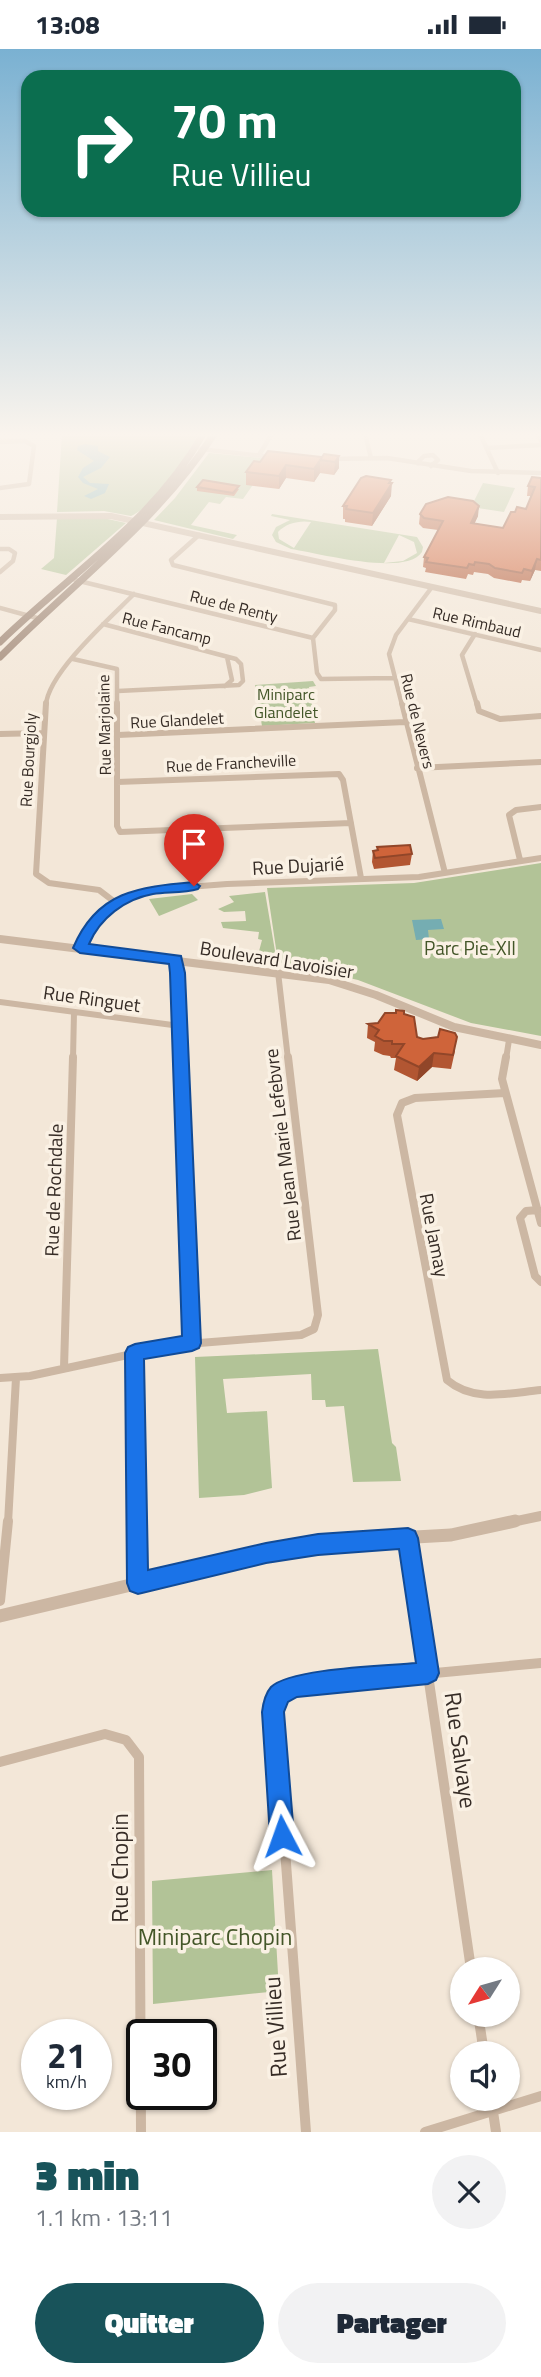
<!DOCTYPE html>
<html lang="fr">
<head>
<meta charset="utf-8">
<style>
	:root { --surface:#fff; --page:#f2f2f3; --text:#1f2937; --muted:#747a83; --accent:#18535a }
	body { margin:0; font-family:"Titillium Web",sans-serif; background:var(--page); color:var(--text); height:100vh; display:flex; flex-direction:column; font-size:26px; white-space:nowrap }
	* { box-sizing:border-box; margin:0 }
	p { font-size:23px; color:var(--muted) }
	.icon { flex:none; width:38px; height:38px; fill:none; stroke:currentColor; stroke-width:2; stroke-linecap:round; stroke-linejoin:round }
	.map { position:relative; height:2083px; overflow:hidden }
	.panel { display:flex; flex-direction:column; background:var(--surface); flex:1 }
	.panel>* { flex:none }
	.guide { position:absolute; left:21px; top:21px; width:500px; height:147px; border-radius:21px; box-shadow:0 2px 5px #0004; background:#0b6e4f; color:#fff; overflow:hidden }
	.needle { width:46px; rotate:233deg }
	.fabs { position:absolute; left:450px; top:1908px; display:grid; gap:14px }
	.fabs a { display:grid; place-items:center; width:70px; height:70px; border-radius:50%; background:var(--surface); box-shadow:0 2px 5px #0004; font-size:35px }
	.speed { position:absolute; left:21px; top:1970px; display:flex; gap:14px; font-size:35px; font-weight:700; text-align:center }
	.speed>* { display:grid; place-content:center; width:91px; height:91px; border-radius:50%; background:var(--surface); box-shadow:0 2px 5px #0004; line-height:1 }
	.speed small { font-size:18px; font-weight:400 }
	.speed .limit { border:4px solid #111; border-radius:10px; background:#fff; color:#111 }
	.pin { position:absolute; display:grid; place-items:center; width:60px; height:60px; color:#fff; margin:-72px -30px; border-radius:50% 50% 50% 0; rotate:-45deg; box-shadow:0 0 7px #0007 }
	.pin .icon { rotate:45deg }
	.me { position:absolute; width:77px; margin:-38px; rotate:356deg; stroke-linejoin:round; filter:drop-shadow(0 0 5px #0008) }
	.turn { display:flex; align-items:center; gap:24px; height:147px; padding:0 35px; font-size:32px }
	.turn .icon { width:91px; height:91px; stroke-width:2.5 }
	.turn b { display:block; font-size:49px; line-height:60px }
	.round { display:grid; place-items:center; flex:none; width:74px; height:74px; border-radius:37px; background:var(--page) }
	.overview { display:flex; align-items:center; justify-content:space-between; height:119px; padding:0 35px }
	h1 { font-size:42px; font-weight:800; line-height:52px; color:var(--accent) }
	.cta { display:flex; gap:14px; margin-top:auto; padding:14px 35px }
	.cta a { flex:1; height:80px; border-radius:42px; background:var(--accent); color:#fff; font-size:28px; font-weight:800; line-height:80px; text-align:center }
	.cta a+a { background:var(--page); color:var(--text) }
	.status { display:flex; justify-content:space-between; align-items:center; height:49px; padding:0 35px; background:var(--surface); direction:ltr }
	.status svg { height:19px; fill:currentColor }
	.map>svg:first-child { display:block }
</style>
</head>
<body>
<div class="status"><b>13:08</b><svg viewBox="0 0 49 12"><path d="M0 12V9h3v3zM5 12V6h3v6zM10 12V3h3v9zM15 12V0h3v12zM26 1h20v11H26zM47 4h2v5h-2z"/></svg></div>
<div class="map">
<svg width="541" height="2083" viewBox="0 0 541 2083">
	<rect width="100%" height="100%" fill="#f3e7d8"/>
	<path fill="#b2c397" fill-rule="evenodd" d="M62,385H198C185,410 156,456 131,467L104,462L57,463Z
		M209,404L271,410L243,450L226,448L220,455L209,453L191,476L237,486L233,490L154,471L175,449Z
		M483,434L515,439L504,463L471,458Z
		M272,465L417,488L423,498L422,503C406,528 318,504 291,500L276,493L272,486L276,478L290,471L271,467ZM311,473L294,499L279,490L278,483C286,474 300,471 311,473ZM399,486L414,493L417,504L403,512L384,514Z
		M57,469H103L126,474L66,526L41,520L54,509Z
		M313,632L316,637L309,638L315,674L262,677L255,636Z
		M541,814V987L471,974L358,931L278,913L267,839L414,834Z
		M265,843L276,908L258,906L262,891L258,890L259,883L223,879L221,873L246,872L245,862L224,863L218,860L234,853L229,847Z
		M192,845L198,851L159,867L149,850Z
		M378,1300L392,1394L396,1398L401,1432L353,1433L344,1357L326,1358L325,1351H312L311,1325L223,1330L227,1364L267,1362L272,1439L244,1446L199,1449L195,1308Z
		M272,1821L279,1942L153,1955L152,1832Z"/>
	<path fill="#75adb2" d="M85,395L98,397V402L110,408L101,419L83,428L90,434L109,435L105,444L91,450L84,447L98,440L83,434L78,428L83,419L94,412L77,401L78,397Z
		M441,870L444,880L428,881L429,890L416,891L412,871Z"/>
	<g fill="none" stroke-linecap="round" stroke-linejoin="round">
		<path stroke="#ccb7a3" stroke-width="4.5" d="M365,385L371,409
			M480,385L498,424
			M538,385L541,392
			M0,393L25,392L34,397L29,435L0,439
			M486,399L541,396
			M200,400L272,408
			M259,406L272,385
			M329,410L387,409L471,422L541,424
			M417,414L424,407L433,406L438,411L431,417
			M199,486L171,511L173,516L335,556V561L313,589L317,624L321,630L394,629
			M0,500H9L15,504L13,512L0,523
			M75,531L313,589
			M0,559L37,569
			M408,570L541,601
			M103,575L236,610L241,615L243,632L239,636L118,642
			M475,585L462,606L477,656
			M73,610L117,620V656
			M225,637L232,631L227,608
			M46,656C48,624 110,569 134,545
			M402,656L389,605L396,586L432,538"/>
		<path stroke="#ccb7a3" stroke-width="6" d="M46,654L36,825L49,834L99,841L116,854
			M117,654V777L120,783L351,774
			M402,654L445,824
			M477,654L479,662L500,670L541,667
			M0,685L43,684
			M118,686L405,673
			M417,719L541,713
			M117,733L339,725L343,731L361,829
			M520,811L509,766L516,761L541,758
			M80,899L89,878L103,863L116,854L149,841L227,835L419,828L541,809
			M176,911L180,1010
			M278,923L288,1010
			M0,953L180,977
			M73,1010L74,963
			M506,1010L509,991"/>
		<path stroke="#ccb7a3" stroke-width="8" d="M180,1008L192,1294
			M506,1008L502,1030L541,1174
			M505,1044L415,1049L402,1054L397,1066L447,1331C474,1354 509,1344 541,1341
			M538,1161L526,1162L520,1169L535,1227L541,1233
			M135,1304L137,1474
			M64,1319L73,1008
			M0,1329L30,1327L174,1296L301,1286L314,1280L318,1266L288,1008
			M8,1474L16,1329"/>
		<path stroke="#ccb7a3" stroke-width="10" d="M137,1472L138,1534
			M408,1489L471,1920
			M0,1552L8,1472
			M0,1713L105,1685L126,1691L139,1708L141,2083
			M478,1965L484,2004
			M491,2049L496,2083
			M306,2083L274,1653L280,1645L296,1637L541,1614
			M425,2083L541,2047"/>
		<path stroke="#ccb7a3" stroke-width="6" d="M0,468L111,467L541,562"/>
		<path stroke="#ccb7a3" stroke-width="8" d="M0,890L329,931L376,946L454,978L541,996"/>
		<path stroke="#ccb7a3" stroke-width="10" d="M507,1474L541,1467"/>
		<path stroke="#ccb7a3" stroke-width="13" d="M0,1567L266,1504L362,1491L451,1486L515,1472"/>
		<path stroke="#9f8674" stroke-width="7" d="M0,593C70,525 154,472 203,385
			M0,608C73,534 157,473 214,385"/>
	</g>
	<path fill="#b25632" d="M339,407V419L334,426L320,424L314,433L286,429L279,440L246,436V423L322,408Z
		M541,429V522L535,521L530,532L522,531L521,534L494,529L488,525L474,523L473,526L468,525L466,530L425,523L426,519L423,518L424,508L438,481L423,479L419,475L420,465L478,467L474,475L503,479L515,463L526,460L531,447H527L528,437Z
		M391,431V447L372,477L345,473V470H343V457Z
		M197,438L239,440L234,447L197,442Z
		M377,798L412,805L410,816L374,820L372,813L373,802L377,801Z
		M404,965L417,988L455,1002L451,1020L432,1018L417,1032L394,1021L396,1009H391L390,1007L383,1006L374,1002L375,993L367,989L368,975L378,974Z"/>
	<path fill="#914629" d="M339,407V419L334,426L335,413Z
		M320,411V424L314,433V420Z
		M286,416V429L279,440V427Z
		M391,431V437L392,434L391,447L372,477L373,464Z
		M479,457L478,467L470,484L471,474Z
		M537,510L535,521L530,532L532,522Z
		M434,1004L432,1018L417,1032L419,1018Z"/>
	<path fill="#cf643a" stroke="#914629" stroke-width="2" d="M268,402L322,408L314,420L286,416L279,427L246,423L254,412L260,413Z
		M324,405L339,407L335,413L320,411Z
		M366,427L391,431L389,434H392L373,464L346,460L347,457H343L361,429Z
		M532,428L541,429V511L537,510L532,522L524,520L522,524L495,519L489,515L475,513L474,516L469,515L467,519L426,513L428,509L424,508L443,472L424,469L420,465L426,455L448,448L473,452L479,457L471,474L503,479L511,463H515L517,458L526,460L535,438L528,437Z
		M203,431L239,437L233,444L197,438Z
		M410,796L412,805L375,809L373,802L378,801L377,798Z
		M396,961L404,962V965L414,968L417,988L423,990L438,988L440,980L455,984L457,988L453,1006L434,1004L419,1018L396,1007L404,995H392V992H384L375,987L379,981L368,975L378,974L385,964H396Z"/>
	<linearGradient id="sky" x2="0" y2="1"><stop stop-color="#7ab1d2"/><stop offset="0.57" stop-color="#faf4ed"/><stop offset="1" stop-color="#faf4ed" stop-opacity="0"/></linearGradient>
	<rect width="541" height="677" fill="url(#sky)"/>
	<path fill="#1a73e8" stroke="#114b97" stroke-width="2" d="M194,833L200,837L198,840C184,844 168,843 153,845C125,850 100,869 89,895L181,907L185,924L201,1294L199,1299L192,1302L144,1310L148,1521L266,1494L318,1485L408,1479L415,1482L418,1489L439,1624L436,1631L428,1635L297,1648L288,1653L284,1663L294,1787L291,1795L282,1799L274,1795L270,1787L262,1663C263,1655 265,1645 271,1638C291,1619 386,1617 416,1614L399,1500L318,1506L266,1514L138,1545L130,1542L127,1534L125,1304L128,1298L135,1295L182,1287L170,924L169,915L80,904L73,899C97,842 138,838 194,833Z"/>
	<g text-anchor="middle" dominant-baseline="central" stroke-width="7" stroke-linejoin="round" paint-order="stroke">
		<g font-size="16" fill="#362c26" stroke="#faf1e4">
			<text transform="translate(234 557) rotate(14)">Rue de Renty</text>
			<text transform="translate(477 573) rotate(13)">Rue Rimbaud</text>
			<text transform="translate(167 579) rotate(14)">Rue Fancamp</text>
			<text transform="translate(177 671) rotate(-3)">Rue Glandelet</text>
			<text transform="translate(418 672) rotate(76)">Rue de Nevers</text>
			<text transform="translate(104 676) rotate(-91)">Rue Marjolaine</text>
			<text transform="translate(28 711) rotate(-87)">Rue Bourgjoly</text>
			<text transform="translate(231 714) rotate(-3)">Rue de Francheville</text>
		</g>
		<g font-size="16" fill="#435628" stroke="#faf1e4">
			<text x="286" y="645">Miniparc<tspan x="286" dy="18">Glandelet</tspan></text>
		</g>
		<g font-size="19" fill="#362c26" stroke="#faf1e4">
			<text transform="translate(298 816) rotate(-3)">Rue Dujarié</text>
			<text transform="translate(277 910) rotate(9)">Boulevard Lavoisier</text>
			<text transform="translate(92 949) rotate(8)">Rue Ringuet</text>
			<text transform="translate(282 1096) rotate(-97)">Rue Jean Marie Lefebvre</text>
			<text transform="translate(53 1141) rotate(-88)">Rue de Rochdale</text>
			<text transform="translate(435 1186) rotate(79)">Rue Jamay</text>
		</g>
		<g font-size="19" fill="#435628" stroke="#faf1e4">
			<text x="470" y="898">Parc Pie-XII</text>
		</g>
		<g font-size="23" fill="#362c26" stroke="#faf1e4">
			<text transform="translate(461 1701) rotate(82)">Rue Salvaye</text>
			<text transform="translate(119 1819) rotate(-90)">Rue Chopin</text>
			<text transform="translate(275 1978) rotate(-94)">Rue Villieu</text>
		</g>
		<g font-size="23" fill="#435628" stroke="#faf1e4">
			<text x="215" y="1887">Miniparc Chopin</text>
		</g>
	</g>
</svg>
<div class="fabs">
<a><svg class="needle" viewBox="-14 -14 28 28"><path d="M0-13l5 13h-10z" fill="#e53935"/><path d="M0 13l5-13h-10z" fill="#747a83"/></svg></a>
<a><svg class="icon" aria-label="sound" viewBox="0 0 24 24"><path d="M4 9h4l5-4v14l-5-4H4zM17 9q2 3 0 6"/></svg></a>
</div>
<div class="speed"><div>21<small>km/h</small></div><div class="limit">30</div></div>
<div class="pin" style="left:194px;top:837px;background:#d93025"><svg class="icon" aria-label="arrive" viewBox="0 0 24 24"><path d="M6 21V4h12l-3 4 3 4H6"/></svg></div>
<svg class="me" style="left:282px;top:1787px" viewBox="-20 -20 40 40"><path d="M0-17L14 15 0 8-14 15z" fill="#1a73e8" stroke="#fff" stroke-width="4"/></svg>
<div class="guide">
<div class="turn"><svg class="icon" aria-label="right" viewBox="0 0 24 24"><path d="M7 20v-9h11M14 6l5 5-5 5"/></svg><div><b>70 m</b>Rue Villieu</div></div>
</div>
</div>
<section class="panel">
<div class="overview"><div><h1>3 min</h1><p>1.1 km · 13:11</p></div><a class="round"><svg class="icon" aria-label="close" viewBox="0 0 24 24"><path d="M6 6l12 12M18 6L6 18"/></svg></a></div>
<div class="cta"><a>Quitter</a><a>Partager</a></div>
</section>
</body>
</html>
